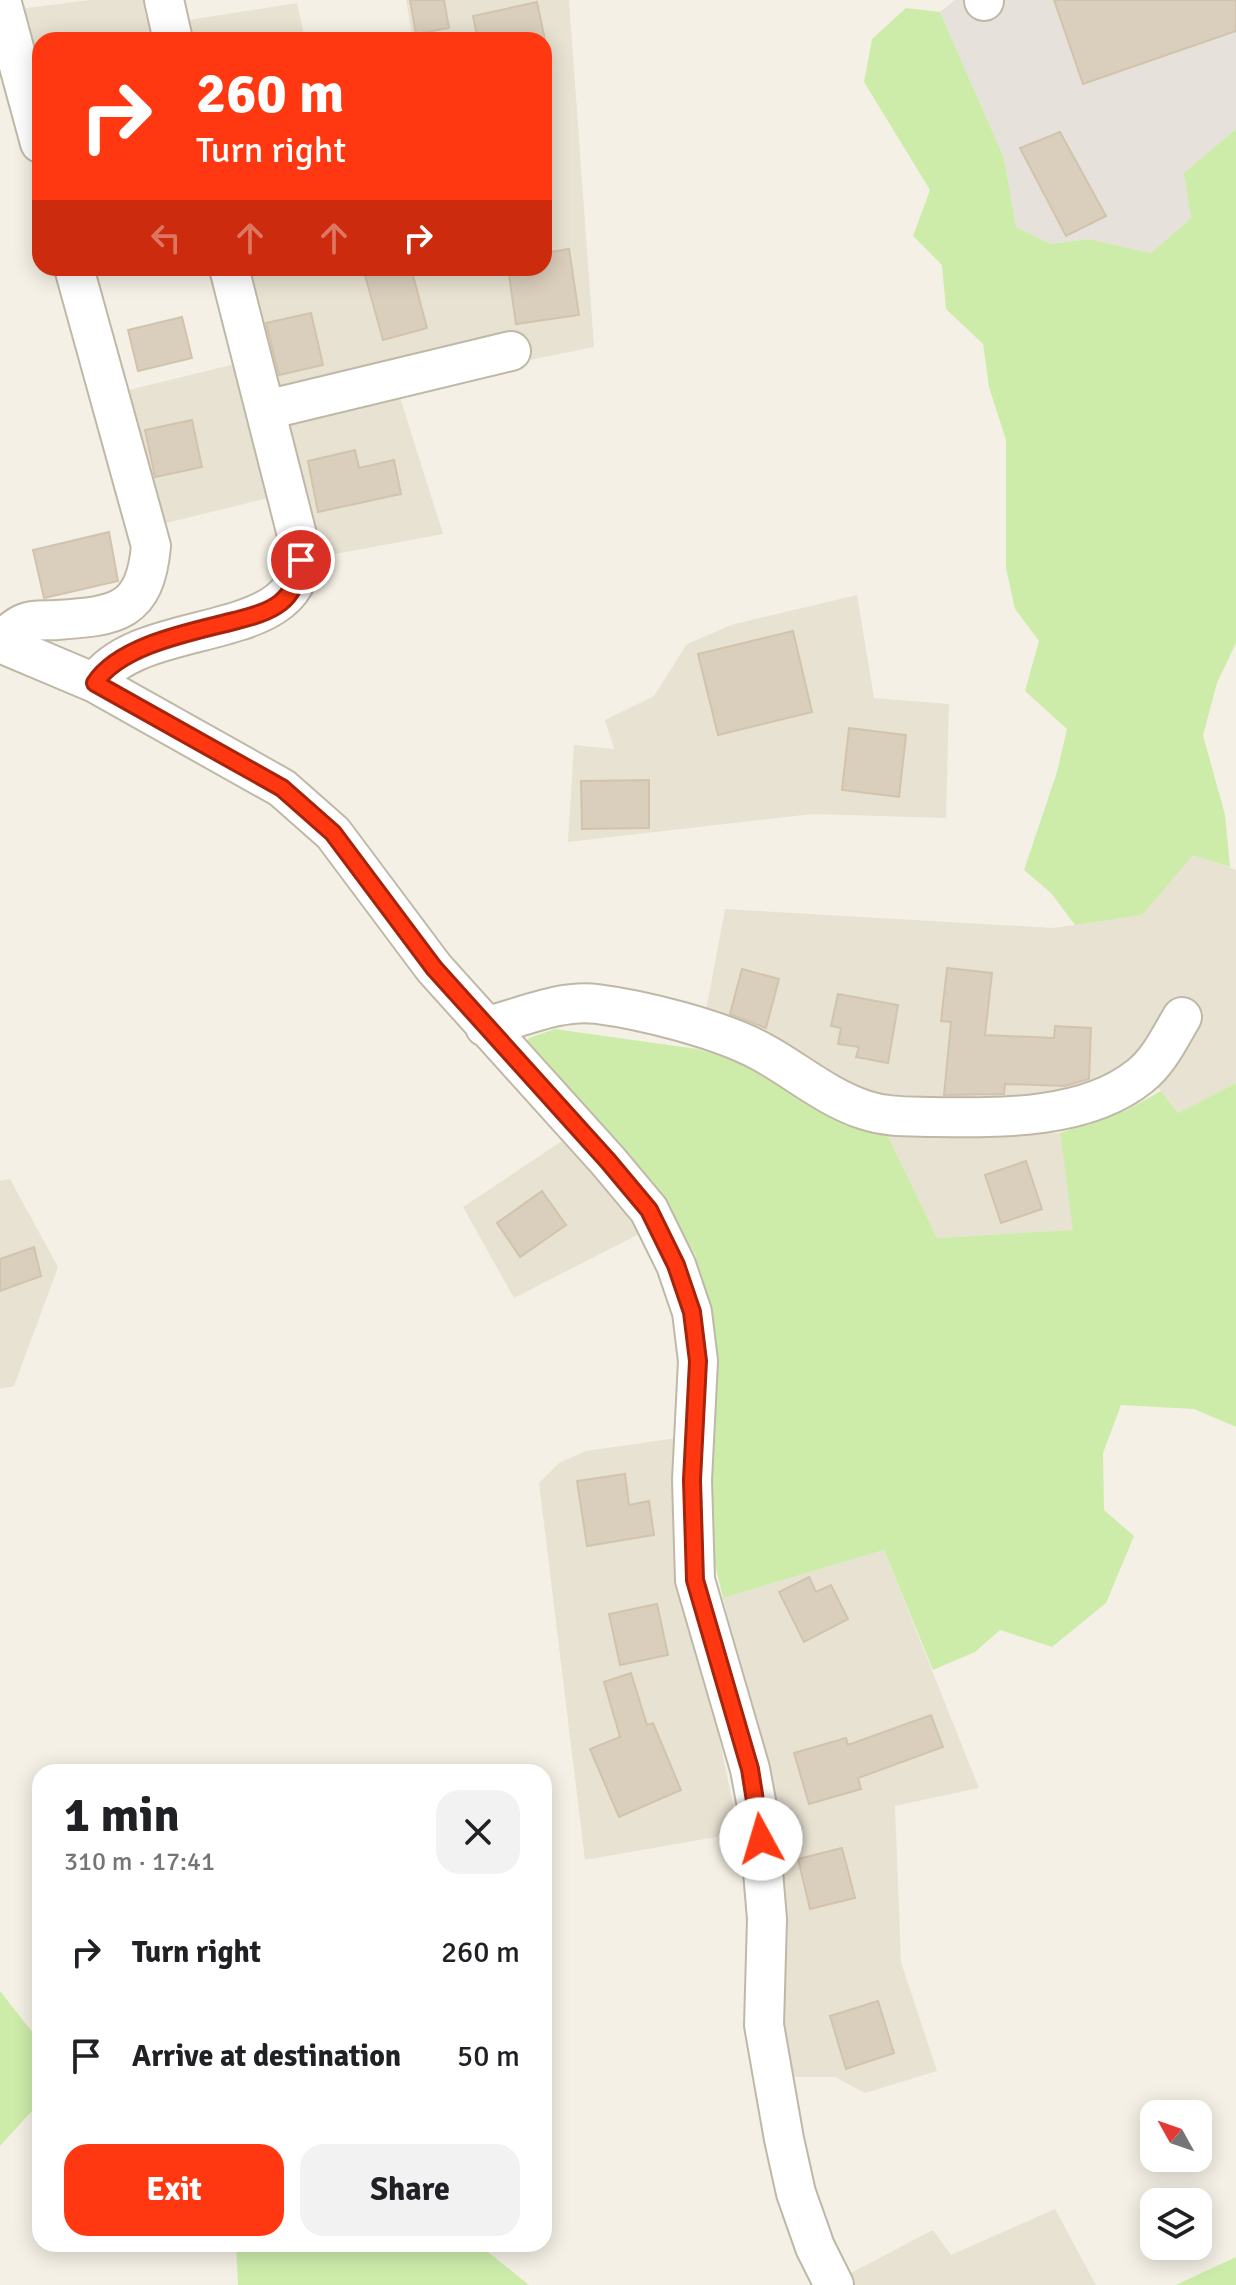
<!DOCTYPE html>
<html lang="en">
<head>
<meta charset="utf-8">
<style>
	:root { --surface:#fff; --page:#f2f2f2; --text:#202124; --muted:#757577; --accent:#ff3811 }
	body { margin:0; font-family:Signika,sans-serif; background:var(--page); color:var(--text); height:100vh; display:flex; flex-direction:column; font-size:30px; white-space:nowrap }
	* { box-sizing:border-box; margin:0 }
	p { font-size:26px; color:var(--muted) }
	.icon { flex:none; width:44px; height:44px; fill:none; stroke:currentColor; stroke-width:2; stroke-linecap:round; stroke-linejoin:round }
	.map { position:relative; flex:1; overflow:hidden }
	.drawer { position:absolute; left:32px; top:1764px; width:520px; height:488px; display:flex; flex-direction:column; background:var(--surface); border-radius:24px; box-shadow:0 4px 20px #0003 }
	.drawer>* { flex:none }
	.guide { position:absolute; left:32px; top:32px; width:520px; height:244px; border-radius:24px; box-shadow:0 4px 20px #0003; background:#ff3811; color:#fff; overflow:hidden }
	.needle { width:52px; rotate:310deg }
	.tools { position:absolute; left:1140px; top:2100px; display:grid; gap:16px }
	.tools a { display:grid; place-items:center; width:72px; height:72px; border-radius:16px; background:var(--surface); box-shadow:0 4px 20px #0003; font-size:40px }
	.pin { position:absolute; display:grid; place-items:center; width:68px; height:68px; color:#fff; margin:-34px; border:4px solid #fff; border-radius:50%; box-shadow:0 2px 8px #0007 }
	.me { position:absolute; width:88px; margin:-44px; rotate:354deg; stroke-linejoin:round; filter:drop-shadow(0 0 6px #0008) }
	.turn { display:flex; align-items:center; gap:28px; height:168px; padding:0 32px; font-size:36px }
	.turn .icon { width:104px; height:104px; stroke-width:2.5 }
	.turn b { display:block; font-size:56px; line-height:68px }
	.lanes { display:flex; align-items:center; height:76px; padding:0 32px; background:#0003; justify-content:center; gap:40px; direction:ltr }
	.lanes .off { opacity:.35 }
	.round { display:grid; place-items:center; flex:none; width:84px; height:84px; border-radius:24px; background:var(--page) }
	.headline { display:flex; align-items:center; justify-content:space-between; height:136px; padding:0 32px }
	h1 { font-size:48px; font-weight:700; line-height:60px }
	.primary-button { display:flex; gap:16px; margin-top:auto; padding:16px 32px }
	.primary-button a { flex:1; height:92px; border-radius:24px; background:var(--accent); color:#fff; font-size:32px; font-weight:700; line-height:92px; text-align:center }
	.primary-button a+a { background:var(--page); color:var(--text) }
	ul { padding:0; list-style:none }
	li { display:flex; align-items:center; gap:24px; height:104px; padding:0 32px }
	li div { flex:1 }
	li b { display:block; font-size:30px }
	li em { font-style:normal }
	.map>svg:first-child { display:block }
</style>
</head>
<body>
<div class="map">
<svg width="1236" height="2285" viewBox="0 0 1236 2285">
	<rect width="100%" height="100%" fill="#f4f0e5"/>
	<path fill="#e8e2d2" d="M90,0H148L157,40H40V101L19,9Z
		M406,0H569L594,347L530,360L525,339L280,399L245,268H544V40H413Z
		M297,3L305,40H187L182,21Z
		M243,362L276,496L154,526L121,392Z
		M398,391L443,534L308,559L284,416Z
		M857,595L874,698L949,704L946,818L813,814L568,842L574,745L614,749L605,720L654,696L687,644L734,624Z
		M1193,854L1236,870V1083L1178,1113L1141,1065L1056,1102L880,1107L705,1016L725,909L1054,928L1142,915Z
		M886,1132L1060,1133L1074,1230L937,1238Z
		M568,1137L629,1209L639,1234L514,1298L463,1207Z
		M10,1179L58,1267L14,1386L0,1389V1181Z
		M677,1438L703,1661L739,1833L585,1860L539,1483L559,1463L586,1451Z
		M884,1550L979,1788L895,1806L901,1962L937,2071L865,2093L835,2077H793L774,1994L763,1758L723,1598Z
		M1055,2209L1096,2285H848L843,2277L933,2230L951,2255Z"/>
	<path fill="#e6e1da" d="M955,0H1236V129L1185,173L1191,218L1151,253L1089,239L1051,244L1016,227L1004,158L940,12Z"/>
	<path fill="#cdecaa" d="M906,8L940,12L1004,158L1016,227L1051,244L1089,239L1151,253L1191,218L1184,173L1236,129V643L1217,683L1203,735L1225,815L1230,867L1193,855L1142,915L1075,925L1051,893L1024,870L1057,772L1067,729L1025,691L1039,641L1015,609L1006,568V440L989,387L983,344L946,309L942,265L913,236L930,190L864,82L872,39Z
		M555,1029L697,1049L743,1062L886,1132L937,1238L1073,1230L1060,1133L1127,1110L1161,1091L1178,1113L1236,1083V1427L1194,1409L1121,1405L1103,1453L1104,1510L1134,1536L1106,1603L1052,1647L1000,1630L975,1652L933,1670L884,1550L723,1598L714,1560L706,1314L695,1254L670,1215L523,1056L529,1038Z
		M0,1991L40,2042V2102L0,2146Z
		M236,2244H478L529,2285H238Z
		M1236,2257V2285H1176Z"/>
	<path fill="#dacebc" stroke="#d2c4ac" stroke-width="2" d="M410,0H444L449,28L416,34Z
		M1054,0H1236V31L1083,84Z
		M537,2L545,40H478L473,16Z
		M1060,132L1106,216L1066,236L1020,148Z
		M569,249L579,315L516,324L508,268H544V253Z
		M363,268H411L427,328L383,340Z
		M311,313L323,365L279,375L266,323Z
		M182,317L192,358L138,371L128,330Z
		M192,420L202,467L155,477L145,430Z
		M355,450L359,468L394,460L401,494L318,512L308,461Z
		M109,532L118,581L44,598L33,550Z
		M793,631L812,712L718,735L698,654Z
		M849,728L906,735L899,797L842,790Z
		M649,780V828L582,829L581,781Z
		M947,968L992,973L985,1035L1054,1038L1055,1026L1091,1028L1089,1079L1065,1086L1005,1084L1004,1094L944,1095L951,1022L941,1021Z
		M742,969L779,979L766,1028L730,1014Z
		M838,994L898,1005L888,1063L856,1057L859,1047L838,1044L841,1028L831,1026Z
		M1026,1161L1042,1209L1001,1223L985,1175Z
		M542,1191L566,1225L520,1257L497,1223Z
		M34,1247L41,1276L0,1291V1259Z
		M625,1474L629,1505L649,1501L654,1535L587,1546L577,1481Z
		M809,1577L816,1592L831,1585L848,1619L804,1642L779,1592Z
		M657,1604L668,1655L620,1665L609,1614Z
		M631,1673L647,1725L653,1723L681,1790L619,1817L590,1749L620,1737L604,1682Z
		M931,1715L943,1747L858,1778L861,1789L809,1804L794,1753L846,1738L848,1745Z
		M842,1848L855,1898L810,1909L798,1859Z
		M878,2001L894,2053L846,2069L830,2016Z"/>
	<g fill="none" stroke-linecap="round" stroke-linejoin="round">
		<defs>
			<path id="minor" d="M1,0L40,143
				M164,0L173,40
				M984,0V1
				M266,410L511,351
				M0,642C7,636 16,626 25,623C34,619 47,621 57,620C116,616 145,613 151,546L74,268
				M0,643L95,683L282,788L333,833L434,968L608,1161L649,1210L676,1265L692,1312L698,1361L692,1480L695,1580L750,1769L758,1812L767,1919L764,2025L784,2139L796,2193L815,2247L834,2285
				M95,683C141,613 312,648 300,547L229,268
				M485,1027C520,1018 561,999 597,1004C644,1010 719,1029 760,1051C794,1069 827,1098 865,1110C889,1118 912,1116 936,1117C1001,1118 1087,1119 1140,1076C1159,1061 1170,1037 1182,1017"/>
		</defs>
		<use href="#minor" stroke="#c0b8a7" stroke-width="42"/>
		<use href="#minor" stroke="#fff" stroke-width="38"/>
	</g>
	<g fill="none" stroke-linecap="round" stroke-linejoin="round">
		<defs>
			<path id="route" d="M301,560C299,577 294,592 280,603C267,613 249,617 234,621C191,632 120,645 95,683L282,788L333,833L434,968L608,1161L649,1210L676,1265L692,1312L698,1361L692,1480L695,1580L750,1769L761,1839"/>
		</defs>
		<use href="#route" stroke="#a6240b" stroke-width="20"/>
		<use href="#route" stroke="#ff3811" stroke-width="14"/>
	</g>
</svg>
<div class="tools">
<a><svg class="needle" viewBox="-14 -14 28 28"><path d="M0-13l5 13h-10z" fill="#e53935"/><path d="M0 13l5-13h-10z" fill="#757577"/></svg></a>
<a><svg class="icon" aria-label="layers" viewBox="0 0 24 24"><path d="M12 4l9 5-9 5-9-5zM3 14l9 5 9-5"/></svg></a>
</div>
<div class="pin" style="left:301px;top:560px;background:#d93025"><svg class="icon" aria-label="arrive" viewBox="0 0 24 24"><path d="M6 21V4h12l-3 4 3 4H6"/></svg></div>
<svg class="me" style="left:761px;top:1839px" viewBox="-20 -20 40 40"><circle r="19" fill="#fff"/><path d="M0-13L10 11 0 6-10 11z" fill="#ff3811"/></svg>
<div class="guide">
<div class="turn"><svg class="icon" aria-label="right" viewBox="0 0 24 24"><path d="M7 20v-9h11M14 6l5 5-5 5"/></svg><div><b>260 m</b>Turn right</div></div>
<div class="lanes"><svg class="icon off" aria-label="left" viewBox="0 0 24 24"><path d="M17 20v-9H6M10 6l-5 5 5 5"/></svg><svg class="icon off" aria-label="ahead" viewBox="0 0 24 24"><path d="M12 20V5M6 11l6-6 6 6"/></svg><svg class="icon off" aria-label="ahead" viewBox="0 0 24 24"><path d="M12 20V5M6 11l6-6 6 6"/></svg><svg class="icon" aria-label="right" viewBox="0 0 24 24"><path d="M7 20v-9h11M14 6l5 5-5 5"/></svg></div>
</div>
<section class="drawer">
<div class="headline"><div><h1>1 min</h1><p>310 m · 17:41</p></div><a class="round"><svg class="icon" aria-label="close" viewBox="0 0 24 24"><path d="M6 6l12 12M18 6L6 18"/></svg></a></div>
<ul>
<li><svg class="icon" aria-label="right" viewBox="0 0 24 24"><path d="M7 20v-9h11M14 6l5 5-5 5"/></svg><div><b>Turn right</b></div><em>260 m</em></li>
<li><svg class="icon" aria-label="arrive" viewBox="0 0 24 24"><path d="M6 21V4h12l-3 4 3 4H6"/></svg><div><b>Arrive at destination</b></div><em>50 m</em></li>
</ul>
<div class="primary-button"><a>Exit</a><a>Share</a></div>
</section>
</div>
</body>
</html>
